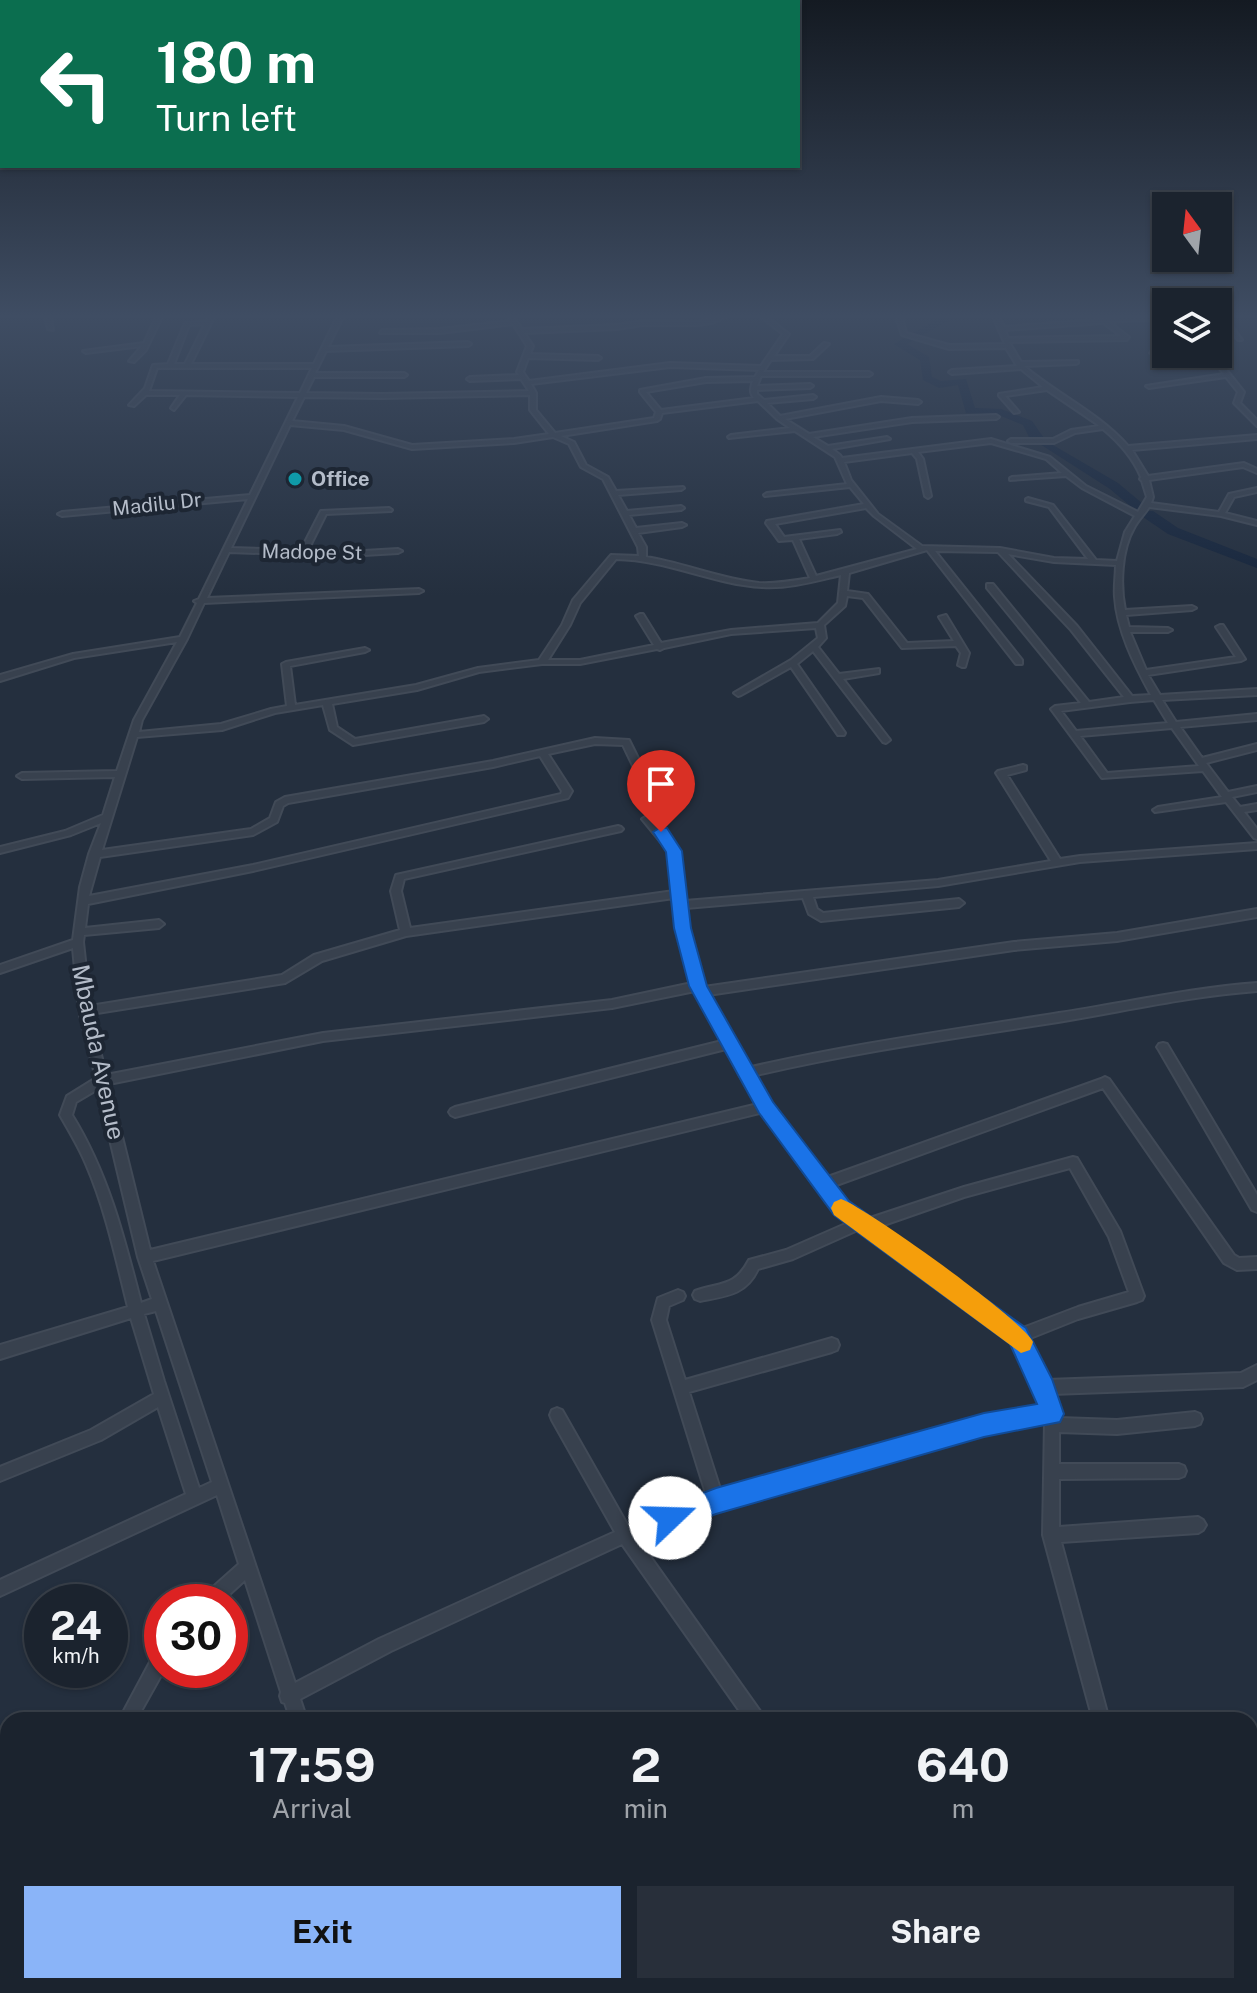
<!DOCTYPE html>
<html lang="en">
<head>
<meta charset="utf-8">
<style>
	:root { --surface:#1b232e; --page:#282f3a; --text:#f1f3f6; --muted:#a0a4aa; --line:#39404a; --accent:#8ab4f8 }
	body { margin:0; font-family:"Public Sans",sans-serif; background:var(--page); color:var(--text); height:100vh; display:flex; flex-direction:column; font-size:30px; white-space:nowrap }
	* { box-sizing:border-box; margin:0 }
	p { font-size:26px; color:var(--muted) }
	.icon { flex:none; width:44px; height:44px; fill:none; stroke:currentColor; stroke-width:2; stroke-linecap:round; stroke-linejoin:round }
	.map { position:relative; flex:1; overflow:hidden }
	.drawer { position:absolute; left:0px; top:1712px; width:1258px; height:282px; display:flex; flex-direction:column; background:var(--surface); border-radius:24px 24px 0 0; box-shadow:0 2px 6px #0004,0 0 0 2px var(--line) }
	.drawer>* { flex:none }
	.banner { position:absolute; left:0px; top:0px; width:800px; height:168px; box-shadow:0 2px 6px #0004,0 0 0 2px var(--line); background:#0b6e4f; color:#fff; overflow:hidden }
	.needle { width:52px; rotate:345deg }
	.fabs { position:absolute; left:1152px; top:192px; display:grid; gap:16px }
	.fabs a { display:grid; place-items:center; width:80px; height:80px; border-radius:0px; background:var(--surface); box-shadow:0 2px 6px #0004,0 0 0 2px var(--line); font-size:40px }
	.speed { position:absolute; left:24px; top:1584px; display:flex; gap:16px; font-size:40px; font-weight:700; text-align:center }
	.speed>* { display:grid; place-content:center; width:104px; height:104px; border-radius:50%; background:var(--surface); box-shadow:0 2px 6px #0004,0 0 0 2px var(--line); line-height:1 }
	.speed small { font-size:20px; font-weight:400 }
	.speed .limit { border:12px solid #d22; background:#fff; color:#111 }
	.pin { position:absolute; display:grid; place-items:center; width:68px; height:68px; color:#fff; margin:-82px -34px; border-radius:50% 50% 50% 0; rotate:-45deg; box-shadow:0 0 8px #0007 }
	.pin .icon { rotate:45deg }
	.me { position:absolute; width:88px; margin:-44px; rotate:69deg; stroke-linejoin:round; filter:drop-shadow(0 0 6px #0008) }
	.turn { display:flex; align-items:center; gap:28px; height:168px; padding:0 24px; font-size:36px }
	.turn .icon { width:104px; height:104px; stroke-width:2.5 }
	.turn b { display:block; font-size:56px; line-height:68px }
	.eta { display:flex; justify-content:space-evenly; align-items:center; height:136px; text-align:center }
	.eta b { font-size:48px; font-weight:700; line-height:56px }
	.primary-button { display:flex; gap:16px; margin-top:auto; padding:16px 24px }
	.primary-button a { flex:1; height:92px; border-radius:0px; background:var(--accent); color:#111; font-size:32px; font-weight:700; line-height:92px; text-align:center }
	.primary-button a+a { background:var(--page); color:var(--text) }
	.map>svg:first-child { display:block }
</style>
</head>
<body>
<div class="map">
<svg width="1257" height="1993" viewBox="0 0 1257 1993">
	<rect width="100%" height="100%" fill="#242f3e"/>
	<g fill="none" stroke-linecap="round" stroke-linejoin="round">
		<path fill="#17263c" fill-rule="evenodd" d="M937,317L949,320L907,344L929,357L932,377L941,381L966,379L975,408L1001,409L1032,421L1046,441L1118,483L1143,504V510H1135L1110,489L1029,437L1023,425L999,415L966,413L958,385L939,388L923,380L920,360L894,344L938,319Z
			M1143,511H1153L1178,528L1257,559V568L1168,534L1143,517Z"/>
		<defs>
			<path id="minor" d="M45,317H51L53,330L48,329Z
				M156,317H162L146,350L134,362L129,361L142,346L86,353L83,351L144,343Z
				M208,317H214L191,364H314L337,317H343L328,347L468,342L471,344L468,346L326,351L315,373H404L407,375L404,377H314L306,393L382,394L529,391L521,379L470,381L467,379L470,377L519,375L517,372L527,346L513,324L440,333H380L382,330L440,329L511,321L508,317H514L522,329L617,325L643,321L697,322L718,317H726L712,323L697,325H643L617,329L524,333L533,346L530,354L598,356L601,358L598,360L528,358L523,372L529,381L670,363L761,366L783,334L761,317H767L789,334L774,356H810L824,343L829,344L813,359L771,360L763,372H869L872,374L869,376H761L757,386L810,384L813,386L810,388L757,390V394L764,400L813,395L816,397L813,399L767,403L780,416L881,397L918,400L921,402L918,404L881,401L785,419L809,434L912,418L996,415L999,417L996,419L912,422L813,437L828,446L887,437L890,439L832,449L840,455L842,458L991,439L1050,457L1086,486L1138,512L1147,497L1142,481L1140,479L1141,477C1133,458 1120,443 1103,429L1075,433L1054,443H1011L1008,441L1011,439H1053L1071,430L1099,426L1097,424L1047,390L1005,396L1019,412L1014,413L999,396V394L1043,387L1021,369L952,374L949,372L952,370L1017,366L1006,348L949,349L902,335L896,317H902L906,333L949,345L1005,344L993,317H999L1004,327L1137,317H1159L1156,319L1109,322L1129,337L1127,340L1009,342L1021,362L1078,361V363L1076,364L1024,366C1057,394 1099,413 1128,446L1257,435V439L1132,450L1148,476L1244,463L1257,469V473L1243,467L1149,480L1153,497L1151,503L1219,512L1229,494L1257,488V492L1234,497L1225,513L1257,521V525L1221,516L1149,507C1144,515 1138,520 1134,528C1121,550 1120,586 1125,610L1192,606L1196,608L1192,610L1126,615L1129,627L1168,628L1172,630L1168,632H1130L1146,670L1236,657L1216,627L1220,625H1223L1245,659L1241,661L1148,675L1160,695L1257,689V695L1162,700L1176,722L1257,714V720L1180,727L1202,758L1257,744V750L1206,763L1228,792L1257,786V792L1232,797L1240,807L1257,804V810L1244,812L1257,829V839L1254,838L1226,802L1155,812L1153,810L1158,807L1222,797L1203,771L1102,778L1051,709L1055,706L1081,703L987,588V584H993L1089,702L1124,697L1071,630L998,552L935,551L1022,660V664H1016L927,550L849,573L847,591L868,594L907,643L954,641L939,617L946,615L969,653L965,667H962L958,665L961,653L956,646L902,648L863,598L847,596L845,606L824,625L826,638L818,647L839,674L879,669V673L843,679L890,740L886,743L883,742L813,651L797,664L845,733L844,735H838L791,667L741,695L738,696L734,693L791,660L818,638L816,628L731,634L664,648L660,650L657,649L580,664H542L479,672L417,690L332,704L337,727L355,739L484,716L488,719L484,722L353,745L330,730L323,705L275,713L222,730L137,737L102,850L251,829L270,818L276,802L285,797L493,761L595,738L629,740L647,776L642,779L639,778L623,745L595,744L548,754L572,791L568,798L253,871L88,904L85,928L159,920L164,924L159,928L84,935L83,942L90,1006L282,975L314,955L400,930L391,891L396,875L618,826L621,827L623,829L621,831L404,879L401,891L410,928L674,891L669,852L642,819L647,816L650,817L679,851L685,901L938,880L1051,861L996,773L998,771L1023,765L1026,766V770L1007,775L1060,859L1080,856L1257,843V849L1080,862L938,886L813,897L817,909L823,913L959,899L964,903L959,907L821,921L809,914L803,898L686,908L688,928L704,987L1014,942L1117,933L1257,909V917L1117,941L1014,950L708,995L747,1068C850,1044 954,1030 1059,1013C1125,1003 1190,988 1257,983V991C1190,996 1125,1011 1058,1022C956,1038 853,1052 752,1076L805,1154L825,1178L1101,1079L1105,1077L1109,1079L1234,1255L1239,1258L1257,1257V1269L1237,1270L1224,1263L1103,1088L831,1187L846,1204L867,1219L964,1187L1073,1157L1077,1158L1120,1231L1144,1296L1142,1300L1137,1302L1078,1319L1028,1339L1036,1352L1047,1380L1241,1373L1257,1365V1380L1243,1387L1052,1394L1059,1418L1117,1420L1195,1412L1200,1414L1202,1419L1200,1424L1195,1426L1117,1434L1059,1432V1464H1179L1184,1466L1186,1471L1184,1476L1179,1478L1059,1479V1527L1198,1517L1203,1520L1206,1525L1203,1530L1198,1533L1061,1542L1109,1720H1093L1043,1535L1045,1422L984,1432L716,1509L637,1538L762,1714L764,1720H746L622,1544L391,1651L300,1699L307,1720H291L285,1703L282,1702L280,1696L281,1692L245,1580L221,1602H201L203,1596L239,1564L217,1495L0,1596V1580L186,1494L158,1407L101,1440L0,1481V1467L91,1430L154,1394L131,1318L0,1359V1345L128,1307C116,1259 106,1210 86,1164C79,1147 69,1131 60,1115L67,1096L96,1078L79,1011L73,948L0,973V965L73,940L80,887L89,854L101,823L71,835L0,853V847L65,831L103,815L115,777L22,779L17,776L22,773L117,771L134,720L177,642L74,658L0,681V675L73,654L180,637L197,603L194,601L199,599L248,499L62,516L58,514L62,512L250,495L298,397L186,395L174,410L171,408L180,395H146L134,406L129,405L145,388L153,365L168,364L185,323L207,321ZM1103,323L1121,336L1008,338L1005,330ZM205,324L185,364H174L189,325ZM670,367L759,370L755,377L706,378L640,390V392L656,412L654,418L555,433L536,410V393L531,384ZM157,368H312L300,393L149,391ZM753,381C751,387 749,392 754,398L661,410L646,392L706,382ZM530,395V410L549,434L514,439L412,445L344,426L292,421L304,397L382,398ZM758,401L777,419L790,428L731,435L728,437L729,438L795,431L835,457L847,484L767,493L764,495L765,496L850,487L864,504L767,521L766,523L779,541L793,540L810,578C793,581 776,584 759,583C720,579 684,563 646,557V547L638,533L682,527L686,525L682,523L636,528L629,515L681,510L684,508L681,506L627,511L618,495L681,490L684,488L683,487L616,491L608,477L586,465L574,442L561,436L657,421L660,419L662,413ZM290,425L344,430L412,449L514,443L553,437L569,444L581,467L603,479L638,547L639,556L611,555L573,600L562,625L539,660L478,668L416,685L295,705L290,666L365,652L369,650L365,648L286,662L282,664L287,706L271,709L221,724L139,732L142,720L187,639L204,603L419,593L423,591L419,589L207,598L229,552L347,556L398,553L402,551L398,549L347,552L308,550L326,514L391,511L392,510L389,508L321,511L301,550L231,548ZM991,443L1046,459L1062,473L1012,477L1010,478V480L1066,476L1082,488L1135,516L1125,532L1117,561L1096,560L1053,505L1028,498L1026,499V501L1049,507L1088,559L1054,558L1000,548L922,546L878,514L851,480L844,462L912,453L917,459L925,496L928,498L931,496L923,459L918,452ZM866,508L874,516L917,549L816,576L799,539L837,534L841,532L840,530L784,537L775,524ZM1008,554L1054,562L1116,565C1116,575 1114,587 1115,597C1117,630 1134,664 1151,695L1132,696L1077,626ZM616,559C668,560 712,584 762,587C788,589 815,581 841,575L838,603L818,623L731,630L661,643L643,614H640L636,616L654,645L580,660H548L570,625L580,603ZM1154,700L1168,723L1076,731L1061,711L1130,702ZM1172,728L1199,766L1107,773L1080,736ZM540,756L562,791L561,794L253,865L89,896L100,857L253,835L277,822L283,806L288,803L493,767ZM674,898L678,928L692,983L612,1000L323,1033L106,1075L91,1014L285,983L322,961L406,936ZM695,991L722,1041L455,1107L451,1109L449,1112L451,1115L455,1117L726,1049L740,1076L758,1104L150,1250L109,1084L323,1041L612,1008ZM98,1089L138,1257L152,1299L141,1303C124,1237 108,1173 72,1115L76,1102ZM764,1112C788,1148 816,1197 850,1222L786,1250L749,1260C735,1287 721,1282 695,1291L693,1295L695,1299L700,1301C726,1296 746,1295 758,1269L793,1259L860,1229L987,1320L1013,1341L1025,1360L1043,1408L984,1418L721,1492L689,1392L832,1352L837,1350L839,1345L837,1340L832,1338L685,1380L666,1320L669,1306L683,1300L685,1296L683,1292L678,1290L658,1298L652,1320L707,1497L628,1526L562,1410L557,1408L552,1410L550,1415L552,1420L615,1532L379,1639L295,1683L153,1261ZM1070,1168L1109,1237L1129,1292L1078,1307L1020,1329L997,1310L878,1227L964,1197ZM156,1311L212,1482L199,1488L164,1381L144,1314Z
				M1218,319L1229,322L1242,340H1238L1225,324L1218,323Z
				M1152,350H1166V354L1150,353Z
				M1208,354H1214L1244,392L1240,403L1257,420V426L1234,403L1238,392L1226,377L1149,388L1146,386L1224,374Z
				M1163,1043L1167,1044L1257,1195V1212L1252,1210L1159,1050L1157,1047L1159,1044Z
				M162,1649V1670H164L136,1720H119L156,1651Z
				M1257,1875V1893L1250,1894V1876Z
				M8,1897V1915L0,1917V1899Z
				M219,1986H241L238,1993H216Z
				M388,1986H408L410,1993H390Z
				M421,1986H460L463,1993H443L442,1991V1993H418Z
				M569,1986H598L594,1993H565Z
				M702,1986H724L727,1993H705Z
				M738,1986H766L762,1993H734Z"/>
		</defs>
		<use href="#minor" stroke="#414a57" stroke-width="4"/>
		<use href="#minor" fill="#38414e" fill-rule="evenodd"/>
	</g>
	<linearGradient id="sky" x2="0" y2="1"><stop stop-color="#141a22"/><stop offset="0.53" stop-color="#3f4d63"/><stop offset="1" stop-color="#3f4d63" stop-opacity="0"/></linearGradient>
	<rect width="1257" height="596" fill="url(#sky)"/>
	<path fill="#1a73e8" stroke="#114b97" stroke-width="2" d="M661,827L667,828L682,851L691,928L707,986L773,1102L849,1201L1026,1328L1052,1379L1064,1414L1060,1422L984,1437L716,1514L670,1531L661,1527L657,1518L661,1509L716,1488L984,1413L1037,1404L1010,1344L834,1215L759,1113L689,986L674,928L666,852L653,832Z"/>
	<path fill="#f59e0b" d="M841,1199C867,1208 1024,1321 1033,1342L1030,1350L1021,1353L834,1215L831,1208L834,1202Z"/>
	<circle fill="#0f9aa8" stroke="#1d2633" stroke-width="3" cx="295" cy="479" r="8"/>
	<g text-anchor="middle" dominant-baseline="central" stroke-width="8" stroke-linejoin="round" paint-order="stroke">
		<g font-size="20" font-weight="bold" fill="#b4bcc9" stroke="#1d2633" text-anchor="start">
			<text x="311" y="479">Office</text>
		</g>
		<g font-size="20" fill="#b4bcc9" stroke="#1d2633">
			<text transform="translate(157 504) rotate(-6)">Madilu Dr</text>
			<text transform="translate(312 552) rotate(1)">Madope St</text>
		</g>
		<g font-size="24" fill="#b4bcc9" stroke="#1d2633">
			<text transform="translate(99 1052) rotate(78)">Mbauda Avenue</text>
		</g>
	</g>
</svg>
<div class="fabs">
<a><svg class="needle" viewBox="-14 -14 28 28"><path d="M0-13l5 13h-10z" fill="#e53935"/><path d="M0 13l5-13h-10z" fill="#a0a4aa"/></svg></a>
<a><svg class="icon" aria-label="layers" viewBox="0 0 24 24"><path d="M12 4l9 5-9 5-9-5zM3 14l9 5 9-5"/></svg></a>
</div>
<div class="speed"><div>24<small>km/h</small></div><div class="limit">30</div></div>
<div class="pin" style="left:661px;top:832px;background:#d93025"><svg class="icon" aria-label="arrive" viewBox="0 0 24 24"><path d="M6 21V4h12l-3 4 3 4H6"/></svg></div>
<svg class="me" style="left:670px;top:1518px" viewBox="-20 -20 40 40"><circle r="19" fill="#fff"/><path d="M0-13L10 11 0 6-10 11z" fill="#1a73e8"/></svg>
<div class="banner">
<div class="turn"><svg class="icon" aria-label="left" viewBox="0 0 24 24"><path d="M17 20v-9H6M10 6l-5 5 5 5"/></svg><div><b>180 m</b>Turn left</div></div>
</div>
<section class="drawer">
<div class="eta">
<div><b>17:59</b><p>Arrival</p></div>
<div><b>2</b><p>min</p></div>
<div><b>640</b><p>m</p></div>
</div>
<div class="primary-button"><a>Exit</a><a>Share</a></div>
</section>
</div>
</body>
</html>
